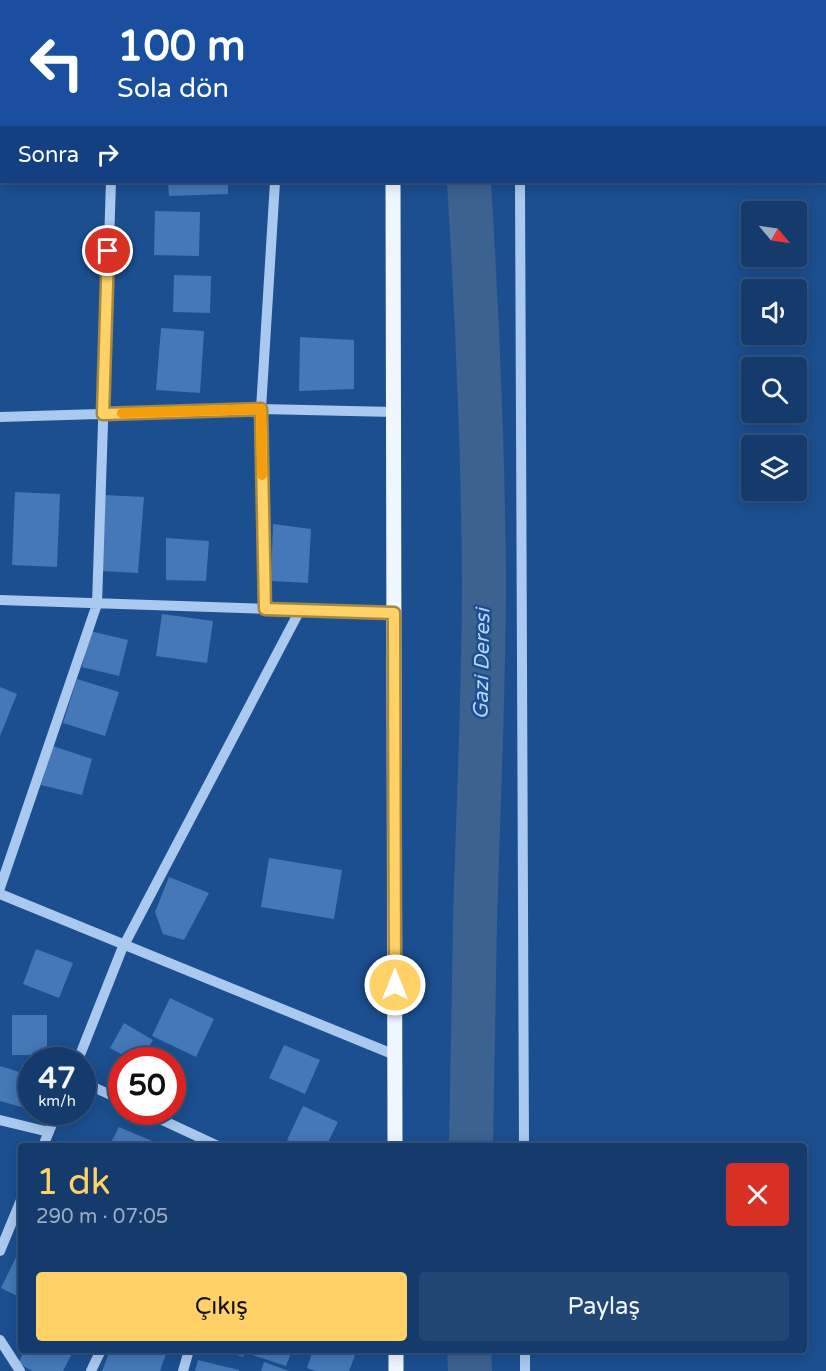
<!DOCTYPE html>
<html lang="tr">
<head>
<meta charset="utf-8">
<style>
	:root { --surface:#143b6b; --page:#214673; --text:#f1f3f6; --muted:#9dadc1; --line:#33557e; --accent:#ffd166 }
	body { margin:0; font-family:"Varela Round",sans-serif; background:var(--page); color:var(--text); height:100vh; display:flex; flex-direction:column; font-size:22px; white-space:nowrap }
	* { box-sizing:border-box; margin:0 }
	p { font-size:20px; color:var(--muted) }
	.icon { flex:none; width:33px; height:33px; fill:none; stroke:currentColor; stroke-width:2; stroke-linecap:round; stroke-linejoin:round }
	.map { position:relative; flex:1; overflow:hidden }
	.side { position:absolute; left:18px; top:1143px; width:789px; height:210px; display:flex; flex-direction:column; background:var(--surface); border-radius:6px; box-shadow:0 3px 15px #0003,0 0 0 2px var(--line) }
	.side>* { flex:none }
	.top-card { position:absolute; left:0px; top:0px; width:826px; height:183px; box-shadow:0 3px 15px #0003,0 0 0 2px var(--line); background:#1a4fa0; color:#fff; overflow:hidden }
	.needle { width:39px; rotate:119deg }
	.controls { position:absolute; left:741px; top:201px; display:grid; gap:12px }
	.controls a { display:grid; place-items:center; width:66px; height:66px; border-radius:6px; background:var(--surface); box-shadow:0 3px 15px #0003,0 0 0 2px var(--line); font-size:30px }
	.speed { position:absolute; left:18px; top:1047px; display:flex; gap:12px; font-size:30px; font-weight:700; text-align:center }
	.speed>* { display:grid; place-content:center; width:78px; height:78px; border-radius:50%; background:var(--surface); box-shadow:0 3px 15px #0003,0 0 0 2px var(--line); line-height:1 }
	.speed small { font-size:15px; font-weight:400 }
	.speed .limit { border:9px solid #d22; background:#fff; color:#111 }
	.pin { position:absolute; display:grid; place-items:center; width:51px; height:51px; color:#fff; margin:-26px; border:3px solid #fff; border-radius:50%; box-shadow:0 2px 6px #0007 }
	.me { position:absolute; width:66px; margin:-33px; rotate:0deg; stroke-linejoin:round; filter:drop-shadow(0 0 4px #0008) }
	.turn { display:flex; align-items:center; gap:21px; height:126px; padding:0 18px; font-size:27px }
	.turn .icon { width:78px; height:78px; stroke-width:2.5 }
	.turn b { display:block; font-size:42px; line-height:51px }
	.then { display:flex; align-items:center; height:57px; padding:0 18px; background:#0003; gap:12px; font-size:22px }
	.round { display:grid; place-items:center; flex:none; width:63px; height:63px; border-radius:6px; background:var(--page) }
	.summary { display:flex; align-items:center; justify-content:space-between; height:102px; padding:0 18px }
	h1 { font-size:36px; font-weight:600; line-height:45px; color:var(--accent) }
	.button { display:flex; gap:12px; margin-top:auto; padding:12px 18px }
	.button a { flex:1; height:69px; border-radius:6px; background:var(--accent); color:#111; font-size:24px; font-weight:600; line-height:69px; text-align:center }
	.button a+a { background:var(--page); color:var(--text) }
	.map>svg:first-child { display:block }
</style>
</head>
<body>
<div class="map">
<svg width="826" height="1371" viewBox="0 0 826 1371">
	<rect width="100%" height="100%" fill="#1b4f8f"/>
	<g fill="none" stroke-linecap="round" stroke-linejoin="round">
		<path stroke="#3c6290" stroke-width="44" d="M455,0V2
			M469,182C477,314 483,446 484,579C484,694 478,808 475,923C473,997 473,1072 471,1146
			M469,1350L470,1371"/>
	</g>
	<path fill="#4478b7" d="M168,182H228V194L169,196Z
		M155,211L200,212L199,256L154,255Z
		M174,275L211,276L210,313L173,312Z
		M161,328L204,331L200,393L156,390Z
		M300,337L354,340V389L299,391Z
		M15,492L60,494L57,567L12,565Z
		M104,495L144,497L138,573L102,571Z
		M273,524L311,529L308,583L271,581Z
		M166,538L209,541L206,581L166,580Z
		M162,614L213,621L207,663L156,656Z
		M90,631L128,640L119,676L82,667Z
		M77,679L119,692L105,736L63,723Z
		M0,687L17,694L0,736Z
		M53,746L92,759L82,795L41,785Z
		M269,858L342,870L334,919L261,907Z
		M169,877L209,893L184,940L163,934L155,912Z
		M36,949L73,963L59,998L23,984Z
		M170,998L214,1019L196,1057L152,1036Z
		M12,1015H47V1055H12Z
		M124,1023L153,1040L141,1060H132L110,1048Z
		M284,1045L320,1060L305,1094L269,1078Z
		M0,1066L32,1076V1088L25,1108L0,1101Z
		M172,1071L187,1077L172,1109Z
		M303,1106L338,1122L326,1146H299L287,1140Z
		M119,1127L164,1146H109Z
		M21,1247V1298L1,1288Z
		M25,1350H74L63,1371H32L18,1363Z
		M110,1350H150L166,1354L160,1371H102Z
		M221,1350H245L243,1357Z
		M250,1350H292L286,1366L249,1354Z
		M313,1350H357L349,1371H315L307,1368Z
		M198,1360L239,1370V1371H195Z
		M264,1362L289,1371H261Z"/>
	<g fill="none" stroke-linecap="round" stroke-linejoin="round">
		<path stroke="#a9c9ee" stroke-width="10" d="M520,0V2
			M0,136H2
			M520,182L524,1146
			M0,417L261,409L394,412
			M0,600L394,613
			M265,609L261,409L275,182
			M0,888L97,604L111,182
			M0,894L395,1055
			M78,1060L122,949L300,610
			M82,1082L122,1100
			M145,1112L218,1146
			M0,1120L49,1132
			M43,1146L57,1112
			M0,1251L21,1200
			M0,1340L20,1371
			M525,1350V1371
			M91,1371L101,1350
			M183,1371L189,1350"/>
		<path stroke="#f0f6ff" stroke-width="15" d="M398,2V0
			M393,182L395,1146
			M396,1350V1371"/>
	</g>
	<g fill="none" stroke-linecap="round" stroke-linejoin="round">
		<defs>
			<path id="route" d="M108,251L103,414L261,409L265,609L394,613L395,985"/>
		</defs>
		<use href="#route" stroke="#a68842" stroke-width="15"/>
		<use href="#route" stroke="#ffd166" stroke-width="10"/>
		<path stroke="#f59e0b" stroke-width="10" d="M122,413L261,409L262,475"/>
	</g>
	<g text-anchor="middle" dominant-baseline="central" stroke-width="5" stroke-linejoin="round" paint-order="stroke">
		<g font-size="21" font-style="italic" fill="#b5d3f5" stroke="#1b4f8f">
			<text transform="translate(482 664) rotate(-89)">Gazi Deresi</text>
		</g>
	</g>
</svg>
<div class="controls">
<a><svg class="needle" viewBox="-14 -14 28 28"><path d="M0-13l5 13h-10z" fill="#e53935"/><path d="M0 13l5-13h-10z" fill="#9dadc1"/></svg></a>
<a><svg class="icon" aria-label="sound" viewBox="0 0 24 24"><path d="M4 9h4l5-4v14l-5-4H4zM17 9q2 3 0 6"/></svg></a>
<a><svg class="icon" aria-label="search" viewBox="0 0 24 24"><circle cx="10" cy="10" r="6"/><path d="M15 15l6 6"/></svg></a>
<a><svg class="icon" aria-label="layers" viewBox="0 0 24 24"><path d="M12 4l9 5-9 5-9-5zM3 14l9 5 9-5"/></svg></a>
</div>
<div class="speed"><div>47<small>km/h</small></div><div class="limit">50</div></div>
<div class="pin" style="left:108px;top:251px;background:#d93025"><svg class="icon" aria-label="arrive" viewBox="0 0 24 24"><path d="M6 21V4h12l-3 4 3 4H6"/></svg></div>
<svg class="me" style="left:395px;top:985px" viewBox="-20 -20 40 40"><circle r="17" fill="#ffd166" stroke="#fff" stroke-width="3"/><path d="M0-11L8 9 0 5-8 9z" fill="#fff"/></svg>
<div class="top-card">
<div class="turn"><svg class="icon" aria-label="left" viewBox="0 0 24 24"><path d="M17 20v-9H6M10 6l-5 5 5 5"/></svg><div><b>100 m</b>Sola dön</div></div>
<div class="then">Sonra<svg class="icon" aria-label="right" viewBox="0 0 24 24"><path d="M7 20v-9h11M14 6l5 5-5 5"/></svg></div>
</div>
<section class="side">
<div class="summary"><div><h1>1 dk</h1><p>290 m · 07:05</p></div><a class="round" style="background:#d93025;color:#fff"><svg class="icon" aria-label="close" viewBox="0 0 24 24"><path d="M6 6l12 12M18 6L6 18"/></svg></a></div>
<div class="button"><a>Çıkış</a><a>Paylaş</a></div>
</section>
</div>
</body>
</html>
